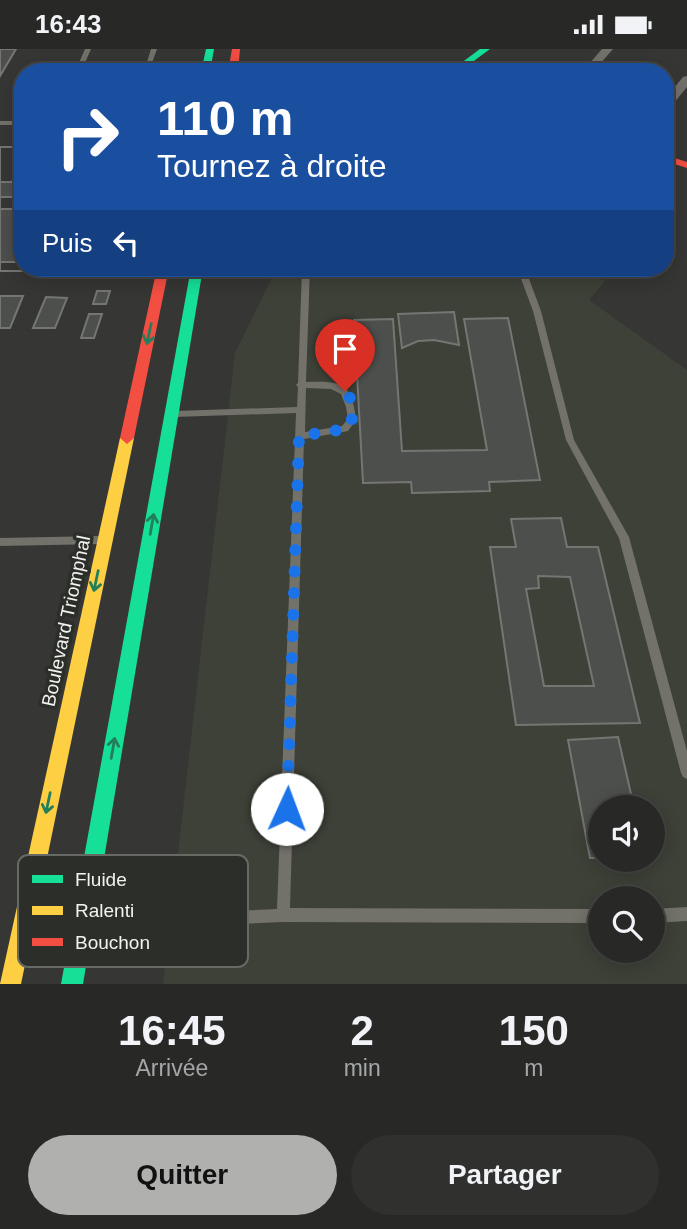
<!DOCTYPE html>
<html lang="fr">
<head>
<meta charset="utf-8">
<style>
	:root { --surface:#282927; --page:#30312f; --text:#f1f3f6; --muted:#a5a6a7; --line:#444544; --accent:#b0b1ae }
	body { margin:0; font-family:Arial,sans-serif; background:var(--page); color:var(--text); height:100vh; display:flex; flex-direction:column; font-size:26px; white-space:nowrap }
	* { box-sizing:border-box; margin:0 }
	p { font-size:23px; color:var(--muted) }
	.icon { flex:none; width:38px; height:38px; fill:none; stroke:currentColor; stroke-width:2; stroke-linecap:round; stroke-linejoin:round }
	.map { position:relative; height:935px; overflow:hidden }
	.panel { display:flex; flex-direction:column; background:var(--surface); flex:1 }
	.panel>* { flex:none }
	.banner { position:absolute; left:14px; top:14px; width:660px; height:214px; border-radius:28px; box-shadow:0 4px 18px #0003,0 0 0 2px var(--line); background:#1a4fa0; color:#fff; overflow:hidden }
	.tools { position:absolute; left:588px; top:746px; display:grid; gap:14px }
	.tools a { display:grid; place-items:center; width:77px; height:77px; border-radius:50%; background:var(--surface); box-shadow:0 4px 18px #0003,0 0 0 2px var(--line); font-size:35px }
	.pin { position:absolute; display:grid; place-items:center; width:60px; height:60px; color:#fff; margin:-72px -30px; border-radius:50% 50% 50% 0; rotate:-45deg; box-shadow:0 0 7px #0007 }
	.pin .icon { rotate:45deg }
	.me { position:absolute; width:77px; margin:-38px; rotate:2deg; stroke-linejoin:round; filter:drop-shadow(0 0 5px #0008) }
	.turn { display:flex; align-items:center; gap:24px; height:147px; padding:0 28px; font-size:32px }
	.turn .icon { width:91px; height:91px; stroke-width:2.5 }
	.turn b { display:block; font-size:49px; line-height:60px }
	.then { display:flex; align-items:center; height:66px; padding:0 28px; background:#0003; gap:14px; font-size:26px }
	.eta { display:flex; justify-content:space-evenly; align-items:center; height:119px; text-align:center }
	.eta b { font-size:42px; font-weight:700; line-height:49px }
	.button { display:flex; gap:14px; margin-top:auto; padding:14px 28px }
	.button a { flex:1; height:80px; border-radius:42px; background:var(--accent); color:#111; font-size:28px; font-weight:700; line-height:80px; text-align:center }
	.button a+a { background:var(--page); color:var(--text) }
	.status { display:flex; justify-content:space-between; align-items:center; height:49px; padding:0 35px; background:var(--surface); direction:ltr }
	.status svg { height:19px; fill:currentColor }
	.map>svg:first-child { display:block }
</style>
</head>
<body>
<div class="status"><b>16:43</b><svg viewBox="0 0 49 12"><path d="M0 12V9h3v3zM5 12V6h3v6zM10 12V3h3v9zM15 12V0h3v12zM26 1h20v11H26zM47 4h2v5h-2z"/></svg></div>
<div class="map">
<svg width="687" height="935" viewBox="0 0 687 935">
	<rect width="100%" height="100%" fill="#363734"/>
	<path fill="#3d4137" fill-rule="evenodd" d="M277,219H580L605,232L589,251L687,321V935H163L235,304ZM600,758H653V810H600ZM600,849H653V901H600Z"/>
	<path fill="#4d4f4d" stroke="#757674" stroke-width="2" fill-rule="evenodd" d="M0,0H16L0,27Z
		M0,98H23V111L12,133H0Z
		M0,98H23V219H40L38,222H0Z
		M0,148H23V160H0Z
		M0,213H23V219H40L38,222H0Z
		M97,242H110L106,255H93Z
		M0,247H23L10,279H0Z
		M46,248L67,249L55,279H33Z
		M454,263L459,296L434,291L418,292L402,299L398,265Z
		M89,265H102L94,289H81Z
		M508,269L540,431L489,433L490,442L412,444L411,433L363,434L354,271L393,270L402,402L487,401L464,270Z
		M561,469L567,498H598L640,674L516,676L490,498H516L511,470ZM538,527L570,528L594,637H544L526,540L539,539Z
		M618,688L634,758H600V809H590L568,691Z"/>
	<g fill="none" stroke-linecap="round" stroke-linejoin="round">
		<path fill="#72716a" fill-rule="evenodd" d="M85,0H91L81,23H75Z
			M151,0H157L152,14H207L210,16L207,18H151L150,23H144Z
			M0,72H23V76H0Z
			M302,219H310L306,333C341,332 352,333 356,371L348,382L304,390L290,859L600,860V874L283,873L93,882L88,880L86,875L88,870L93,868L277,860L296,364L174,368L170,365L174,362L297,358L298,338L296,336L298,334ZM306,339L331,340L341,345L346,358L348,370L342,377L305,383Z
			M517,219H525L541,262L574,391L629,488L687,702V730L683,728L681,724L619,489L566,391L533,262Z
			M101,487L104,488L106,491L104,494L101,495L0,497V489Z
			M687,858V872L653,874V860Z"/>
		<path fill="#72716a" fill-rule="evenodd" d="M602,0H613L593,23H582Z
			M687,27V38L669,60L665,62V50L683,28Z"/>
		<path fill="#16e098" fill-rule="evenodd" d="M206,0H214L210,23H201Z
			M480,0H490L459,23H449Z
			M191,219H203L83,935H61Z"/>
		<path fill="#ffcf43" fill-rule="evenodd" d="M127,383L134,389L21,935H0L120,389Z"/>
		<path fill="#f24e42" fill-rule="evenodd" d="M232,0H240L238,23H228Z
			M665,106L687,113V119L665,112Z
			M157,219H169L134,389L127,395L120,389Z"/>
	</g>
	<defs><path id="oneway-shaft" d="M-6 0H5M1.5-3L5.5 0L1.5 3" fill="none" stroke-width="1.6" stroke-linecap="round" stroke-linejoin="round" transform="scale(1.75)"/></defs>
	<g stroke="#227e5b">
		<use href="#oneway-shaft" transform="translate(149 285) rotate(102)"/>
		<use href="#oneway-shaft" transform="translate(152 475) rotate(-80)"/>
		<use href="#oneway-shaft" transform="translate(96 532) rotate(102)"/>
		<use href="#oneway-shaft" transform="translate(113 699) rotate(-80)"/>
		<use href="#oneway-shaft" transform="translate(48 754) rotate(102)"/>
	</g>
	<g fill="none" stroke-linecap="round" stroke-linejoin="round">
		<path stroke="#1a73e8" stroke-width="12" stroke-dasharray="0 21.6" d="M287,760L299,387L345,380L352,371L350,349L345,342"/>
	</g>
	<g text-anchor="middle" dominant-baseline="central" stroke-width="7" stroke-linejoin="round" paint-order="stroke">
		<g font-size="19" fill="#f2f3f0" stroke="#2c2e29">
			<text transform="translate(66 572) rotate(-78)">Boulevard Triomphal</text>
		</g>
	</g>
	<rect x="18" y="806" width="230" height="112" rx="10" fill="#2c2e29" stroke="#676965" stroke-width="2"/>
	<rect x="32" y="826" width="31" height="8" fill="#16e098"/>
	<rect x="32" y="857" width="31" height="9" fill="#ffcf43"/>
	<rect x="32" y="889" width="31" height="8" fill="#f24e42"/>
	<g font-size="19" fill="#f2f3f0">
		<text x="75" y="837">Fluide</text>
		<text x="75" y="868">Ralenti</text>
		<text x="75" y="900">Bouchon</text>
	</g>
</svg>
<div class="tools">
<a><svg class="icon" aria-label="sound" viewBox="0 0 24 24"><path d="M4 9h4l5-4v14l-5-4H4zM17 9q2 3 0 6"/></svg></a>
<a><svg class="icon" aria-label="search" viewBox="0 0 24 24"><circle cx="10" cy="10" r="6"/><path d="M15 15l6 6"/></svg></a>
</div>
<div class="pin" style="left:345px;top:342px;background:#d93025"><svg class="icon" aria-label="arrive" viewBox="0 0 24 24"><path d="M6 21V4h12l-3 4 3 4H6"/></svg></div>
<svg class="me" style="left:287px;top:760px" viewBox="-20 -20 40 40"><circle r="19" fill="#fff"/><path d="M0-13L10 11 0 6-10 11z" fill="#1a73e8"/></svg>
<div class="banner">
<div class="turn"><svg class="icon" aria-label="right" viewBox="0 0 24 24"><path d="M7 20v-9h11M14 6l5 5-5 5"/></svg><div><b>110 m</b>Tournez à droite</div></div>
<div class="then">Puis<svg class="icon" aria-label="left" viewBox="0 0 24 24"><path d="M17 20v-9H6M10 6l-5 5 5 5"/></svg></div>
</div>
</div>
<section class="panel">
<div class="eta">
<div><b>16:45</b><p>Arrivée</p></div>
<div><b>2</b><p>min</p></div>
<div><b>150</b><p>m</p></div>
</div>
<div class="button"><a>Quitter</a><a>Partager</a></div>
</section>
</body>
</html>
